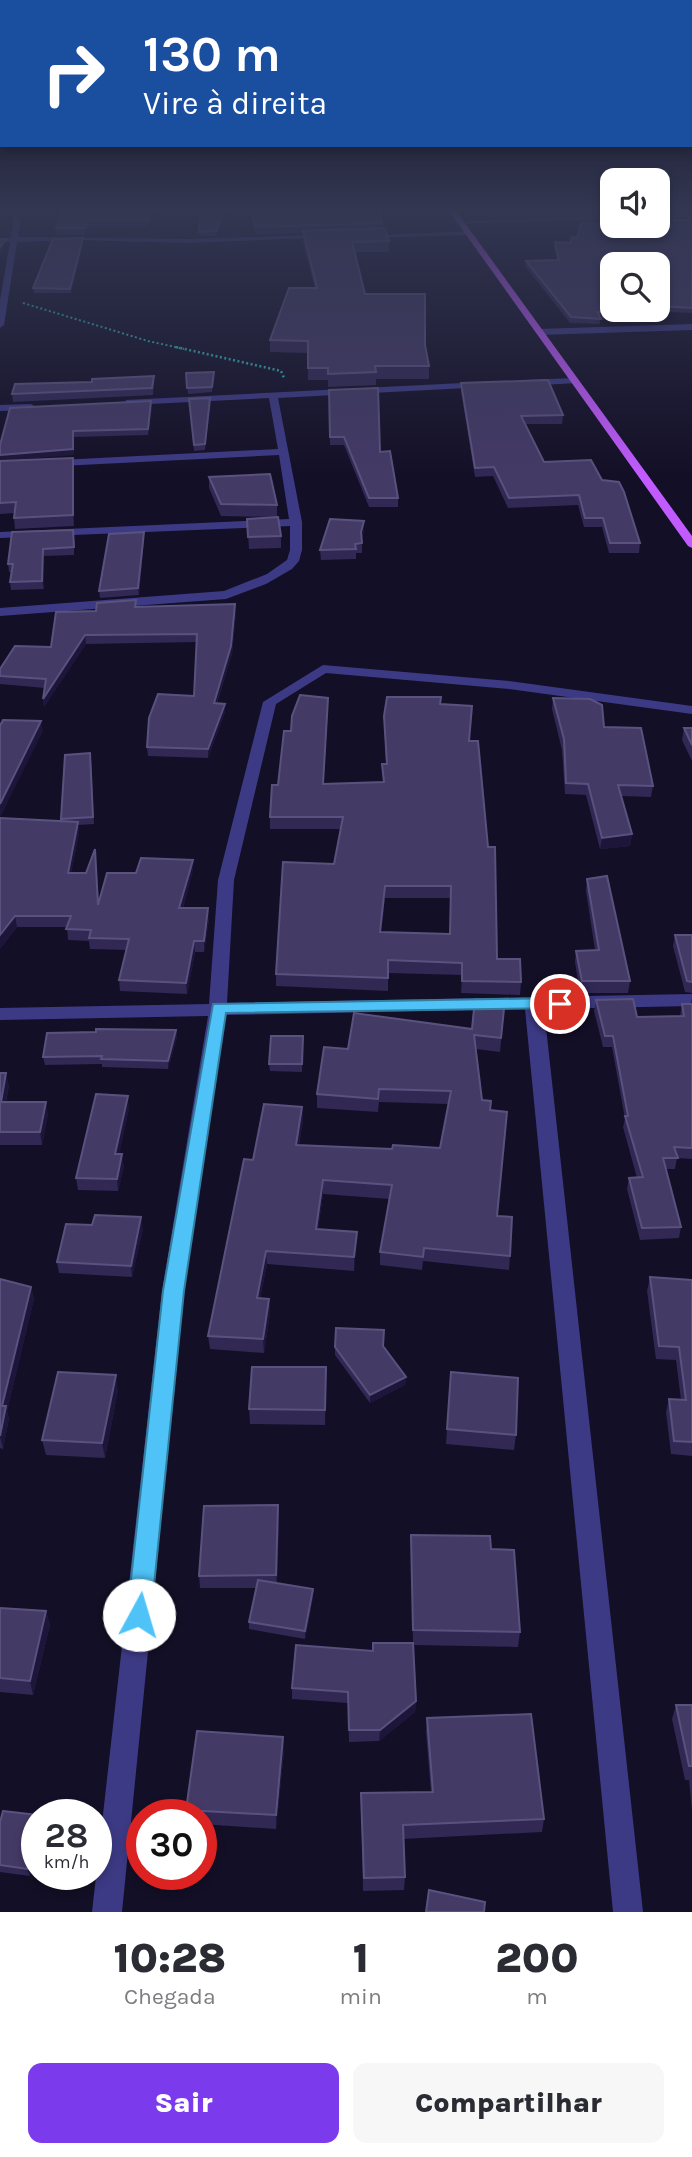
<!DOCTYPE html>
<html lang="pt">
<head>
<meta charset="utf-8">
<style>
	:root { --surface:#fff; --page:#f7f7f7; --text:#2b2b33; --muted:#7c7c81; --accent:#7c3aed }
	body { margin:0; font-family:Karla,sans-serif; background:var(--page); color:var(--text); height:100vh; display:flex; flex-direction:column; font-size:26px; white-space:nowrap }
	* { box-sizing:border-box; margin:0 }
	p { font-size:23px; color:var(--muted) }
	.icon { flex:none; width:38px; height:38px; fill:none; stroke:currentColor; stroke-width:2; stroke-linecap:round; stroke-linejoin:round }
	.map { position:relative; height:1912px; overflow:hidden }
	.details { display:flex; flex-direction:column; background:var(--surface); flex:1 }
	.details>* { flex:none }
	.banner { position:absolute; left:0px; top:0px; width:693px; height:147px; box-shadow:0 4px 10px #0003; background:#1a4fa0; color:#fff; overflow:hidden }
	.buttons { position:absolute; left:600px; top:168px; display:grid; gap:14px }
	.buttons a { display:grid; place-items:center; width:70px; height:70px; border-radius:14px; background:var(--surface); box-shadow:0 4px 10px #0003; font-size:35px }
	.speed { position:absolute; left:21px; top:1799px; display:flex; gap:14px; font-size:35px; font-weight:700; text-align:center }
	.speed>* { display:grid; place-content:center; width:91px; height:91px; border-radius:50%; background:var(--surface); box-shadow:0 4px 10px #0003; line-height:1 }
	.speed small { font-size:18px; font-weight:400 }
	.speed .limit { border:10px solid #d22; background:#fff; color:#111 }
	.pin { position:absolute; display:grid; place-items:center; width:60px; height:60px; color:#fff; margin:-30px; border:4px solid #fff; border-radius:50%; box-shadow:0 2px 7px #0007 }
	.me { position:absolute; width:77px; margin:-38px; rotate:6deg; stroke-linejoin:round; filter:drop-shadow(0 0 5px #0008) }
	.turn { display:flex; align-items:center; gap:24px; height:147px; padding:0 28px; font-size:32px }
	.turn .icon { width:91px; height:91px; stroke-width:2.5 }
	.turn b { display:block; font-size:49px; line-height:60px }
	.eta { display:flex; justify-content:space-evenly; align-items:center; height:119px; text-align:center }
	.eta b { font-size:42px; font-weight:800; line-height:49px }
	.action { display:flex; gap:14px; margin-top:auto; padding:14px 28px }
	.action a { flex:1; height:80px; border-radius:14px; background:var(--accent); color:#fff; font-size:28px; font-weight:800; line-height:80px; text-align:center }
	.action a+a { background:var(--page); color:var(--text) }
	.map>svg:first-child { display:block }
</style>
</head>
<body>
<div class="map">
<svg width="692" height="1912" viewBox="0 0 692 1912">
	<rect width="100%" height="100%" fill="#130f26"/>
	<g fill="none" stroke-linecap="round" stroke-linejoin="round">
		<path stroke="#2fb8b0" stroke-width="2" stroke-dasharray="2 2.5" stroke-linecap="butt" d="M23,303L148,341L184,349"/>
		<path stroke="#2fb8b0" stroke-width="2.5" stroke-dasharray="2 2.5" stroke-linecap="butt" d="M176,347L281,371L284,378"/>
		<path fill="#3d3a85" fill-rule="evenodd" d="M15,208H22L18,237L189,239L325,235L329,237L189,243L80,240L17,242L4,325L0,328V300L10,242H0V238H11Z
			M692,213V217L658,218V214Z
			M612,215V219L459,224L455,222Z
			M468,231L471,235L364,238L360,236Z
			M692,324V330L539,335L535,332L539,329Z
			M574,378L579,381L577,383L524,386L519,383L524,380Z
			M482,382L487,385L485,387L278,398L302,522V550L299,561L292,569L266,584L226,599L0,616V608L224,591L267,574L287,560L290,550V526L0,538V532L289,519L279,455L0,469V463L278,449L269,398L129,405L126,404V400Z
			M0,405L31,404L36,407L31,410L0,411Z
			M323,665L509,681L692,706V714L509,689L326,673L276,704L234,880L227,1003L692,994V1006L544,1009L643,1912H613L525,1009L226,1015L184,1291L122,1912H92L162,1291L208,1016L0,1020V1008L209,1004L218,880L263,702Z"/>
		<path fill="#c25bff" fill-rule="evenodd" d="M447,208H454L692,536V548L688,546Z"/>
	</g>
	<path fill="#312854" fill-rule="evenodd" d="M64,208H159L148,227H88L85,235H57L56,228Z
		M201,208H225L217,236H200Z
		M250,208H379L382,223V228L389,241V252H355L365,294L425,345L429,366V379H376V385L328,387V380H308V353L270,352V340L315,288L303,242V233L255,234Z
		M692,220V313L621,310H658V264H612V310L618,314V319L600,318V324L570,323L525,266L526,261L557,260L554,247L555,242L570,243L612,226Z
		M83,243L71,293H34L33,288Z
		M214,372L212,392L188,394L186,373Z
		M92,382L154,383L153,395L13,402L12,394Z
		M461,383L563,415L562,424H526L544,462L602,480L640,543L639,553H609L602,527H584L578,505L508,508L493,476L475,477L461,391Z
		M329,390L380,452L398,498V507H369L344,445H330Z
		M210,398L205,450L194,451L189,399Z
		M152,406L148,435L74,437V455L0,445Z
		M73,458L74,468V526L15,529L14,518L15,513L0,514V461Z
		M209,477L277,505V517L221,516L209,488Z
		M247,519L281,536V548L249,549Z
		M364,521V530L362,538V553H356V559L321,560L320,550Z
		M12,532L74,538V555L44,556V589L11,590L10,582L11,572H9L8,564Z
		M144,532V539L139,595L100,598L99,591Z
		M136,600V607L236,612L232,654L217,703L225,712L208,758L148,756L147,747L194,696L197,642L86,644L44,707L43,699L45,688L0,684V669L51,647L96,611Z
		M441,697V704L469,741L497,959L521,982L520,995L461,993L462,975L388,973V991L276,986V974L334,864L341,829H270V817L291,731L328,698L323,784L383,782L382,764H386L384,716ZM385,898H450V934L381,932Z
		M553,698L604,727L653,786L651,797L621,796L632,834L630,846L600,849L586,795L565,794L562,750L552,709Z
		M684,728H692V761L682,740Z
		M91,760L94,824L78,825L79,833L71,873H86L96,860L99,903L136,873L193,870L183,908L209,919L204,952H195L187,994L120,991L119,980L127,950L90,949L89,941L68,940L67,927H17L0,949L61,822V819Z
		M587,879L630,981L628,993H580L575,962L576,951L595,950L586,891Z
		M675,935H692V993L685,992L673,946Z
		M692,998V1159L677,1158L675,1169H666L681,1227L679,1238L640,1240L627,1189L629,1178H637L623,1127L625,1119L612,1047H603L594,1011L596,1000L637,1017L680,1016L682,1004H690Z
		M505,999L500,1052L476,1049L482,1100L490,1110L497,1216L510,1256L509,1270L423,1261L422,1270L380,1265V1252L389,1199L323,1194L318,1230L357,1232L356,1246L354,1271L267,1264L260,1299H269L270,1313L264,1353L210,1349L208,1336L253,1160L302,1107L303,1120L299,1145L392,1149L440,1148L448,1104L379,1102L378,1112L317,1108V1094L348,1049L472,1029Z
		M176,1030L177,1037L168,1069L102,1067V1064L45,1065L43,1057L96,1032Z
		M303,1036L302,1072L270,1071L269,1064Z
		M0,1073L9,1085L6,1102L48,1114L42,1145H0Z
		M129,1108L119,1154L124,1166L118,1191L78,1190L76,1178Z
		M143,1229L132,1277L59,1273L57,1262Z
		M650,1277L692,1280V1456L671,1454L666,1412L669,1399L681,1400L676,1360L656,1359L647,1291Z
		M0,1279L31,1287L34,1299L7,1411L9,1418L3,1449L0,1448Z
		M383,1346L406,1377L405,1385L370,1403L335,1355V1347Z
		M451,1372L516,1435L514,1450L446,1444Z
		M326,1382L325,1425L250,1424L249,1409Z
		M118,1390L105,1458L46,1455L42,1440Z
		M278,1505L279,1518L277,1583L313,1597L305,1639L249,1629V1622L256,1588H200L199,1576Z
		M411,1535L491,1549L520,1632L518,1647L413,1645L416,1701L415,1712L379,1741L349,1742L348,1703L292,1699V1688L373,1651L413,1643L411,1550Z
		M0,1608L46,1611L50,1625L33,1695L0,1692Z
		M676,1705H692V1811L689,1780H685L672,1719Z
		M427,1718L544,1819L542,1832L403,1839L405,1877L404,1890L363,1891L361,1793L431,1792L426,1732Z
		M283,1737L284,1751L276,1829L201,1824V1815H186V1810Z
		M37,1815L30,1876L0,1872V1822Z"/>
	<path fill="#1d163a" d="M155,208H159L148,227V220Z
		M224,208H225L217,236L216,231Z
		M87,220L88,227L85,235V228Z
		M83,238V243L71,293L70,289Z
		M6,239V245L0,254V247Z
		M210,398L211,403L205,450V444Z
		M151,401L152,406L148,435V429Z
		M73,431L74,455L0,461V455Z
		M73,458L74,468V526L73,515Z
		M364,521V530L361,542V532Z
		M144,532V539L139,595L138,588Z
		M43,549L44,556V589L42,581Z
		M235,604L236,612L232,654L214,711V703Z
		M85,635L86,644L44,707L43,699Z
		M328,698V709L323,795V784Z
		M225,704V712L208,758V749Z
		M41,721L43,731L0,818V804Z
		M78,822L79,833L69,884L68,873Z
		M632,834L630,846L600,849L602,838Z
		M193,860V870L180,918L179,908Z
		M385,886V898L380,945V932Z
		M208,908L209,919L204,952V941Z
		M15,916L17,927L0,949V935Z
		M194,941L195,952L187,994L186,983Z
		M176,1030L177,1037L168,1069V1061Z
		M6,1073L9,1085L3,1114L1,1102Z
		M128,1096L129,1108L117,1166L115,1154Z
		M46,1102L48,1114L42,1145L40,1132Z
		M302,1107L303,1120L296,1159V1145Z
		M122,1154L124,1166L118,1191L117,1179Z
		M323,1180V1194L316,1243V1229Z
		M141,1217L143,1229L132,1277L131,1266Z
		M357,1232L356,1246L354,1271V1257Z
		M266,1251L267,1264L257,1312V1298Z
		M31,1287L34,1299L7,1411L9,1418L3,1449L0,1437L2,1406Z
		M269,1299L270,1313L264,1353L263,1339Z
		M116,1375L118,1390L105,1458L102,1443Z
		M406,1377L405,1385L370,1403V1395Z
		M278,1505L279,1518L276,1588V1575Z
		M313,1589V1597L305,1639V1631Z
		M46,1611L50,1625L33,1695L30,1681Z
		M416,1701L415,1712L379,1741L380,1730Z
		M283,1737L284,1751L276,1829V1815Z
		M37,1834V1849L30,1876L27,1869Z"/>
	<path fill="#433a66" stroke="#5a527e" stroke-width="2" fill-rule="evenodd" d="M64,208H155L148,220H87L85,228H56Z
		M201,208H224L216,231L199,232Z
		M251,208H379L382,223L255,227Z
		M658,220H692V308L658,306V264H612V304H609L612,308V310H614L618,314L597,312L601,319L571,317L526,261L559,260L555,242L570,243L572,237L577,238L581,223L612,224V226H658Z
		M385,228L389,241L352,242L365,294H425V345L429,366H375L376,372L328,374V368H308V341L270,340L289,288H317L303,231Z
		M83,238L70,289L33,288L53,239Z
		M0,239H6L0,247Z
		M214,372L212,387L187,388L186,373Z
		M154,376L152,388L12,394L15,384L92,382V379Z
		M548,380L563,415L521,416L544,462L591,460L602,480L619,482L624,492L640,543H610L603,518H585L579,495L509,498L494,467L475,468L461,383Z
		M378,388L380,452L390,451L398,498H369L344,437H330L329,390Z
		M210,398L205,444L194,445L189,399Z
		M151,401L148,429L73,431V449L0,455V445L10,408Z
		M73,458V515L14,518L16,502L0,503V461Z
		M270,474L277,505L221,504L209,477Z
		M278,517L281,536L248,537L247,519Z
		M330,519L364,521L361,532L362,543L355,544L356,549L320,550Z
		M73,530L74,547L43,549L42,581L10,582L13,564H8L12,532Z
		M144,532L138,588L99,591L109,534Z
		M136,600L135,607L235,604L231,646L214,703L225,704L208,749L147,747L149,718L158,694L194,696L197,634L85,635L43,699L46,679L0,676V669L15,646L51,647L56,612L96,611L97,603Z
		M300,695L328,698L323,784L384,782L382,764H387L384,716L387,697H441L440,704L472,706L469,741H478L488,847H495L497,959H520L521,982L462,981V963L388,960V978L276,974L283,862L334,864L343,817H270L272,785H278L284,731H291L292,716ZM385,886H451L450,934L380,932Z
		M553,698L590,699L602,705L604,727L641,728L653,786L618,785L632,834L602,838L588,784L566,783L564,739Z
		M3,720L41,721L0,804V724H1Z
		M684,728H692V745Z
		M90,753L93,817L61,819L65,755Z
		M0,818L78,822L68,873H86L95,849L98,905L107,873H136L141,858L193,860L179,908H208L204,941H194L186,983L119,980L129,939L89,938L91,930L66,929L71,916H15L0,935Z
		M607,876L630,981H582L576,951L599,950L587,879Z
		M675,935H692V982L687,981Z
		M475,999H505L501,1038L474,1035L482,1100L491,1101L490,1110L507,1112L497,1216L512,1217L510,1256L424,1248L423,1257L380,1252L392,1185L323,1180L316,1229L357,1232L354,1257L266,1251L257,1298L269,1299L263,1339L208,1336L244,1159L253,1160L264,1104L302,1107L296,1145L392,1149L393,1145L440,1148L451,1091L379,1089L378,1099L317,1094L324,1047L348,1049L354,1013L472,1029Z
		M633,999L637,1017L684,1016L682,1004H692V1148L674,1147L678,1158H663L681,1227L642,1228L629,1178L643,1177L625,1116H628L613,1036H605L596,1000Z
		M96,1029L176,1030L168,1061L101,1059L102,1056L43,1057L47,1033L96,1032Z
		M271,1036H303L302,1064H269Z
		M0,1073H6L1,1102H46L40,1132H0Z
		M96,1094L128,1096L115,1154H122L117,1179L76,1178Z
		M95,1215L141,1217L131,1266L57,1262L66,1224L92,1225Z
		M650,1277L692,1280V1442L674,1441L669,1399L686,1400L679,1347L659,1346Z
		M0,1279L31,1287L2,1406H6L0,1436Z
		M336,1328L384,1330L383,1346L406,1377L370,1395L335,1347Z
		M252,1367H326L325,1410L249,1409Z
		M58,1372L116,1375L102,1443L42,1440Z
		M451,1372L518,1378L516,1435L447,1429Z
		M278,1505L276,1575L199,1576L204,1506Z
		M411,1535L490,1536L491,1549L514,1550L520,1632L413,1630Z
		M258,1580L313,1589L305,1631L249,1622Z
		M0,1608L46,1611L30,1681L0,1678Z
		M373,1643H413L416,1701L380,1730H349L348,1692L292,1688L296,1645L373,1651Z
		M676,1705H692V1766H689Z
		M531,1714L544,1819L403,1825L405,1877L364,1878L361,1793L433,1792L427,1718Z
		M197,1731L283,1737L276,1815L186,1810Z
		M3,1811L37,1815V1834L27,1869L0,1865V1822Z
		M429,1890L485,1902L484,1912H426Z"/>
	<linearGradient id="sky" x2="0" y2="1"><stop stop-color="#0a0815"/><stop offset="0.44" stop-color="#333752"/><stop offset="1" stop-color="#333752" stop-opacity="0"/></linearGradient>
	<rect width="692" height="476" fill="url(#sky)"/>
	<path fill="#4fc3f7" stroke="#337fa1" stroke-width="2" d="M560,998L566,1000L568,1004L566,1008L226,1013L184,1291L151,1615L147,1623L139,1626L130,1623L127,1615L163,1291L213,1004Z"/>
</svg>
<div class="buttons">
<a><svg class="icon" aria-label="sound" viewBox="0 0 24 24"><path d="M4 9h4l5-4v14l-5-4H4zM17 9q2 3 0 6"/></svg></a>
<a><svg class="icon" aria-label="search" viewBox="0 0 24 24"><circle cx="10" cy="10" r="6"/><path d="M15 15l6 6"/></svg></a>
</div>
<div class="speed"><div>28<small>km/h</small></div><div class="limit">30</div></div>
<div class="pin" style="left:560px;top:1004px;background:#d93025"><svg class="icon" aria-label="arrive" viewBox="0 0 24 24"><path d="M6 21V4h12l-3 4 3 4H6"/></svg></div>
<svg class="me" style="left:139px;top:1615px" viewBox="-20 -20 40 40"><circle r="19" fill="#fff"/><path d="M0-13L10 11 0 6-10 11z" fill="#4fc3f7"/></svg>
<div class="banner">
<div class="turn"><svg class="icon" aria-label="right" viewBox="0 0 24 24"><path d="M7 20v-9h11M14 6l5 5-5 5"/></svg><div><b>130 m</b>Vire à direita</div></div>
</div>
</div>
<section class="details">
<div class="eta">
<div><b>10:28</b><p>Chegada</p></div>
<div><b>1</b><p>min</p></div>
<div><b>200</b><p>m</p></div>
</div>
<div class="action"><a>Sair</a><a>Compartilhar</a></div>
</section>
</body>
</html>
